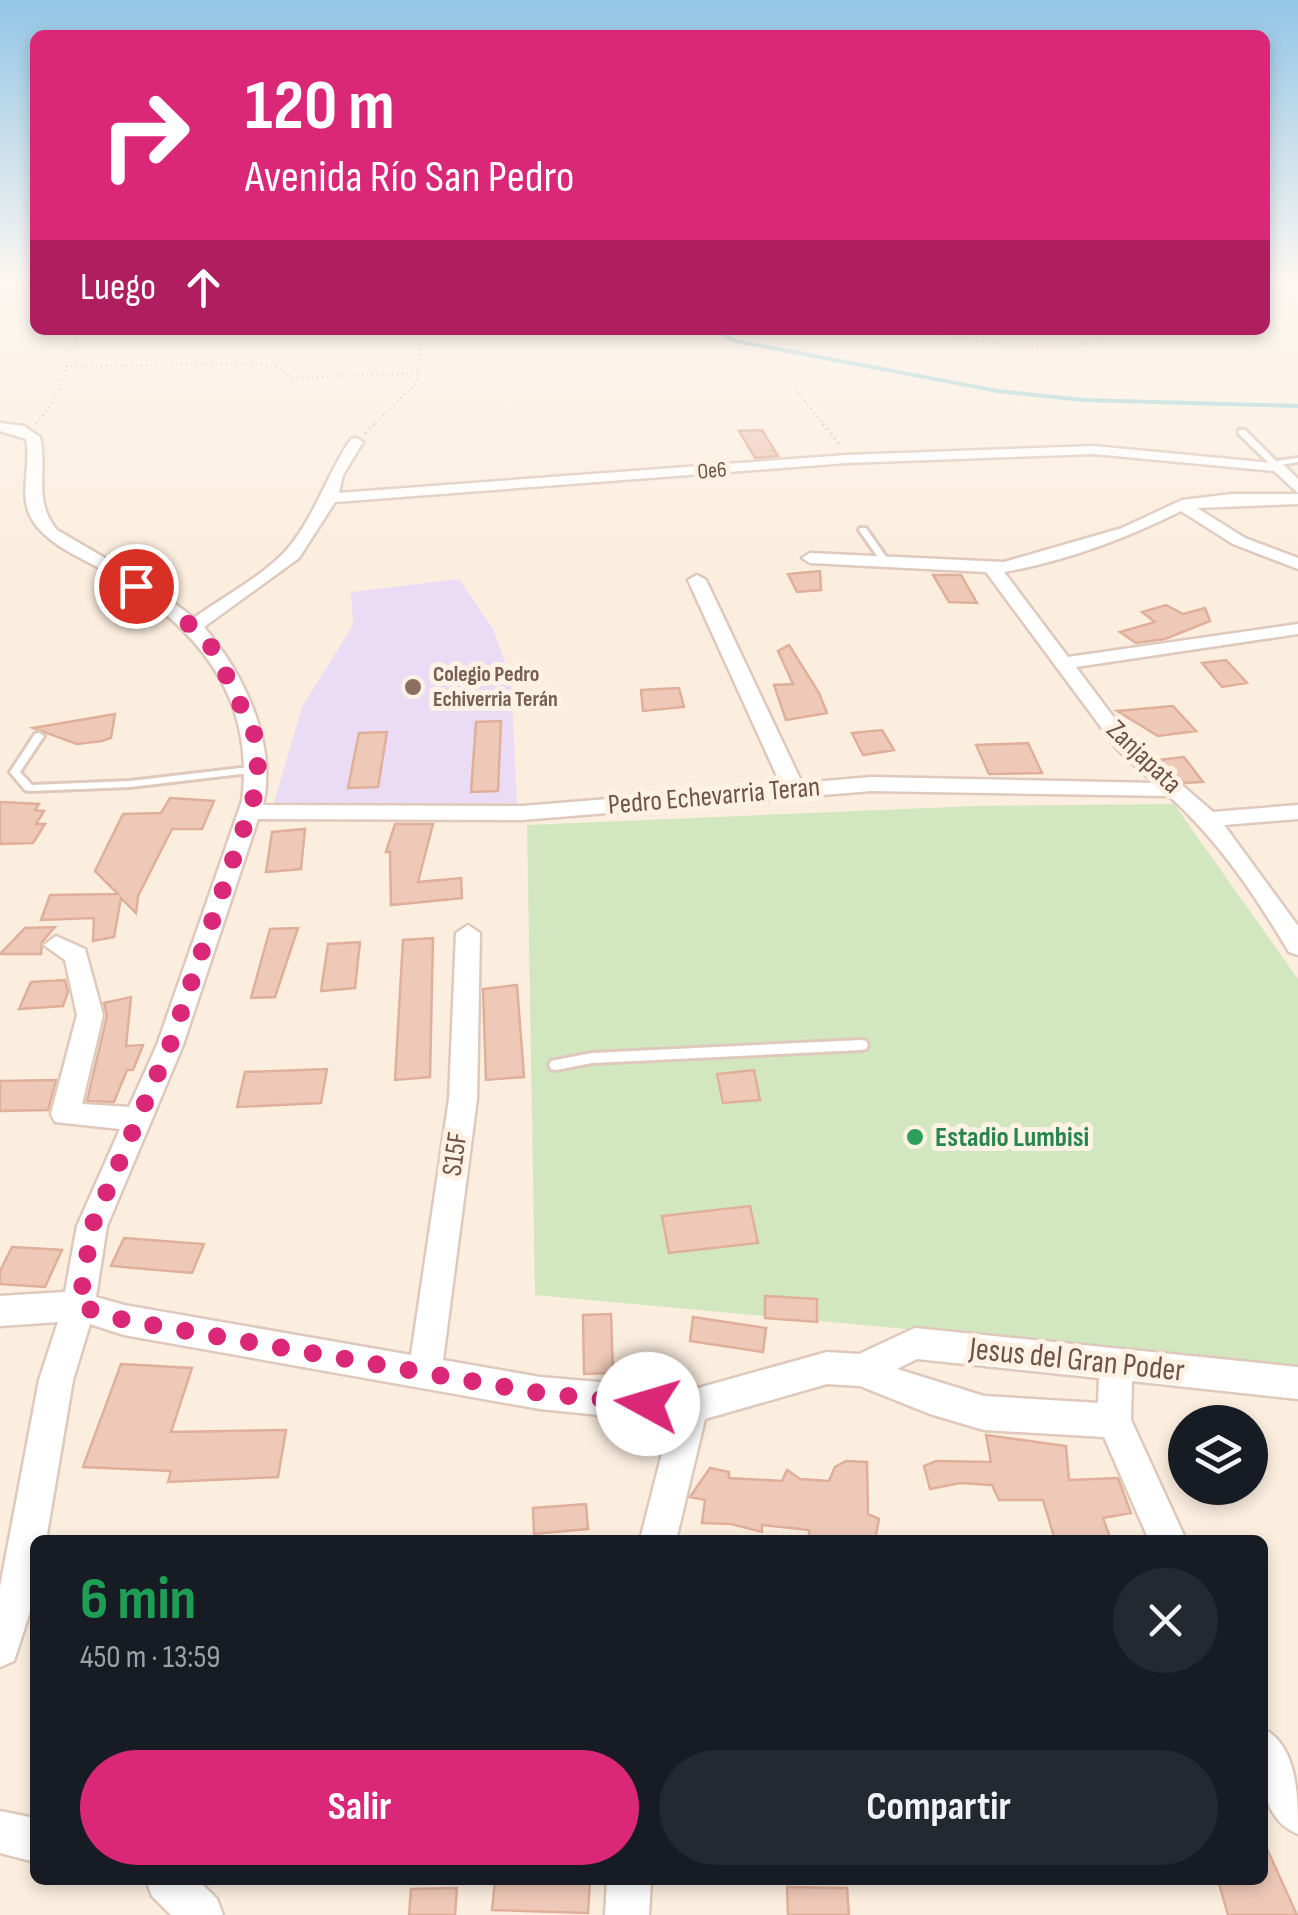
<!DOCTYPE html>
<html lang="es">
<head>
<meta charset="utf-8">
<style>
	:root { --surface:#171b24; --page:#242831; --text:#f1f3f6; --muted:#9ea1a6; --accent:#db2777 }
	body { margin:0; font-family:"Sofia Sans Condensed",sans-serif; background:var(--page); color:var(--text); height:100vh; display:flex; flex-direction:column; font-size:38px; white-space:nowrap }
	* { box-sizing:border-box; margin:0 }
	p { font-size:32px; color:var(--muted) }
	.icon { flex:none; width:55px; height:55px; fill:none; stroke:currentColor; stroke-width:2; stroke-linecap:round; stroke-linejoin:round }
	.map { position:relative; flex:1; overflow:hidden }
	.details { position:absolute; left:30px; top:1535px; width:1238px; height:350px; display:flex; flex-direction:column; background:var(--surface); border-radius:15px; box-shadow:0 5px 15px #0003 }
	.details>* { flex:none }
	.banner { position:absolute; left:30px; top:30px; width:1240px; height:305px; border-radius:15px; box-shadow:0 5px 15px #0003; background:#db2777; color:#fff; overflow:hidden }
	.tools { position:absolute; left:1168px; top:1405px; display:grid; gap:20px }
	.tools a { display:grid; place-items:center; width:100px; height:100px; border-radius:50%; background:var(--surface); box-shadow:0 5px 15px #0003; font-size:50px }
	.pin { position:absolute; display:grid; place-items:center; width:85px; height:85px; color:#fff; margin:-42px; border:5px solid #fff; border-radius:50%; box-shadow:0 2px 10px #0007 }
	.me { position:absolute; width:110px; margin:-55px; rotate:276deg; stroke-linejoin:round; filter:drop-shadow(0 0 8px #0008) }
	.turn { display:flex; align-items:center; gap:35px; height:210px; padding:0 50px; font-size:45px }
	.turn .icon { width:130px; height:130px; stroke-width:2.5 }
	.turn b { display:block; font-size:70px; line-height:85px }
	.then { display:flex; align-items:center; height:95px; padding:0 50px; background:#0003; gap:20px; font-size:38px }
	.round { display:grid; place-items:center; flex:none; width:105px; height:105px; border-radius:52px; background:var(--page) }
	.headline { display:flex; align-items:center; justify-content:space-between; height:170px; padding:0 50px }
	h1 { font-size:60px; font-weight:700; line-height:75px; color:#1e9e55 }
	.action { display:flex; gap:20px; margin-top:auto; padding:20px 50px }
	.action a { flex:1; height:115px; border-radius:60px; background:var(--accent); color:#fff; font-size:40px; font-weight:700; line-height:115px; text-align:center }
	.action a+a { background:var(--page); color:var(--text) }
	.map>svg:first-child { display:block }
</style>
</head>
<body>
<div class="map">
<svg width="1298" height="1915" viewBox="0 0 1298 1915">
	<rect width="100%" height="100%" fill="#fbeedf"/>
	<path fill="#ebdcf6" d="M459,579L493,629L511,679L517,804L273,806L302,707L353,625L351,592Z"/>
	<path fill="#d2e7bf" d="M1174,804L1298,979V1365L535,1295L527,825L975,806Z"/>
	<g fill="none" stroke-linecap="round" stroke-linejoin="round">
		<path stroke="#9cd0d4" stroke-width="4" d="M715,330L735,341L998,391L1083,400L1298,406"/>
	</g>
	<path fill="#efc9b8" stroke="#e0af9a" stroke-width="2.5" d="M762,430L778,456L755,458L739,431Z
		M820,571L821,590L797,592L788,574Z
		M933,575H961L977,603L949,602Z
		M1166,605L1183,614L1205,608L1210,621L1165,639L1136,643L1120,632L1155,622L1142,612Z
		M789,645L819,693L827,713L786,720L774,685L793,684L778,651Z
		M1226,660L1247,683L1222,687L1202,663Z
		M679,688L684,707L643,711L641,690Z
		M1173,706L1196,731L1158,736L1117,711Z
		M115,714L111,738L102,741L77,744L33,728Z
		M501,721L498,791L471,792L476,722Z
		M882,730L894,750L863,755L852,733Z
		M387,732L378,787L348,788L359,733Z
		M1028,743L1042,773L989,774L976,745Z
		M1184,757L1203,782L1185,783L1158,760Z
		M170,798L214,801L202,829H172L138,896L136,913L121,898L114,937L93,941L94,918L41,920L50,895L118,894L95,871L123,814L161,813Z
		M0,802L39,804L35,810L44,811L36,824H45L33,843L0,844Z
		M395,824H433L418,882L461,878L462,898L391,905L390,852H386Z
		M305,829L301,869L266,872L272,832Z
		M55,927L42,942L41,954H0L25,928Z
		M298,928L275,997L251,998L270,929Z
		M433,938L430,1077L395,1080L403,940Z
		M360,942L355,988L321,991L328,944Z
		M65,980L68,992L63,1006L19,1009L31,982Z
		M517,985L524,1077L486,1080L483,989Z
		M131,997L126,1046L143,1045L133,1070H127L114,1102L87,1101L107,1016L104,1003Z
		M327,1069L321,1103L237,1107L245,1072Z
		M754,1070L760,1100L723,1103L717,1074Z
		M56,1080L48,1110L0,1111V1081Z
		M750,1206L758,1243L669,1253L662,1216Z
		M124,1238L204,1244L192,1273L111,1266Z
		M12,1247L62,1250L45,1287L0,1284V1271Z
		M765,1296L817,1299V1322L765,1318Z
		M611,1314L613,1373L584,1374L583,1315Z
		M693,1317L766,1328L763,1352L690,1341Z
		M121,1364L192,1368L171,1432L286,1430L278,1477L168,1482L171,1471L83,1467Z
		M986,1435L1066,1446L1069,1480L1118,1478L1131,1513L1103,1518L1111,1540H1055L1043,1500H999L992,1485L960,1483L930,1489L924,1466L936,1461L991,1462Z
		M846,1461L867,1462L868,1514L879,1519L875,1540H809V1530L762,1525V1532L731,1524L702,1523L705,1500L690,1497L710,1468L729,1472V1478L782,1481L787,1470L800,1479L829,1481L835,1467Z
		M586,1504L588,1529L534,1534L533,1508Z
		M1262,1838L1297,1915H1228L1218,1880H1262Z
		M495,1880H590L588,1913L492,1910Z
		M787,1887L847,1888L849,1915H788Z
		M457,1888L455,1915H409L411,1889Z"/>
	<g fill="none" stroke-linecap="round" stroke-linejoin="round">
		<defs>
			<path id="lane" d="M1239,430H1245L1276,461L1298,458V462L1280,465L1281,469H1275L1239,434Z
				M860,528H866L891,564L890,566H884L859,530Z
				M39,733L44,736L20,772L32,785L130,781L258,766L263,769L258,772L130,787L29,791L25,790L10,772L35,734Z
				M861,1040L866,1041L868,1045L866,1049L861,1050L592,1063L556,1070L551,1069L549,1065L551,1061L556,1060L592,1053Z"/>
			<path id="street" d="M0,423L24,426L40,437C48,471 32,500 57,530L144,581L194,618C221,598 268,573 289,547C316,514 327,474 351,439L356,438L363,442L343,475L339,493L846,455L1094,446L1283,464L1298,479V493L1274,471L1094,454L846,463L335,502L299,558L204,627C244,674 277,743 263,805L522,806L781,785L688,580L697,575L706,580L802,783L871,777L1154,783L1118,750L986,572L810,563L802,558L810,553L1004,562L1122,528L1182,500L1232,494H1298V504L1197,508L1245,538L1298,558V569L1233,544L1181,511C1125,539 1066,561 1004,572L1068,657L1298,624V634L1076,667L1132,742L1213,812L1298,805V819L1224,825L1298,926V955L1289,952C1255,895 1219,841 1169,796L871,791L522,820L258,819L183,1045L107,1226L96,1297L124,1305L411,1355L449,1099L456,933L468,925L480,933L477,1099L443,1360L540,1377L691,1390L827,1352L859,1354L915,1328L1298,1367V1399L1132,1381L1131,1420L1186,1540H1149L1104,1437L984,1430L930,1414L860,1386L827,1384L705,1419L676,1540H640L670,1422L540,1409L124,1335L90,1324L73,1380L46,1540H35V1596L14,1661L0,1667V1587L39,1380L58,1322L0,1326V1296L65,1292L77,1226L120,1129L55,1122L51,1114L77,1015L65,960L44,945L56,936L85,949L103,1015L82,1104L129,1107L157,1045L242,801C256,693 194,625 108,573C83,558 49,546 33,521C17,496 32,467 26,439L0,431ZM917,1359L1099,1378L1098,1403L984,1396L897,1369Z
				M1262,1728C1298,1745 1298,1797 1298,1834C1256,1817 1262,1765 1262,1728Z
				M0,1811L35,1818V1862L0,1853Z
				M146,1880H198L217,1899L223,1915H171L152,1896Z
				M607,1880H651L649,1915H605Z"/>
		</defs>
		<use href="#lane" stroke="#dec9bc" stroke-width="6"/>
		<use href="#street" stroke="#dec9bc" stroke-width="5"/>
		<path stroke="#d3ad9c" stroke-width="2.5" stroke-dasharray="1 4" stroke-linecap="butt" d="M0,294H35
			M908,330C973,339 1044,356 1109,338L1112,330
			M66,366L262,364L278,367L292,378L421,373
			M795,389L825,426
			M36,423C64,397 63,361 84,330
			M372,426L417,382L423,330"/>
		<path stroke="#d3ad9c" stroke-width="4" stroke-dasharray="1 5" stroke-linecap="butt" d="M823,424L840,445
			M365,433L374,424"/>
		<use href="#lane" fill="#fff" fill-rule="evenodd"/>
		<use href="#street" fill="#fff" fill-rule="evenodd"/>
	</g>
	<linearGradient id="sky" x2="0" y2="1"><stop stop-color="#93c6e6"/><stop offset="0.51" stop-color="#fdf7f1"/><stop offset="1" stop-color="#fdf7f1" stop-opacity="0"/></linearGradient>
	<rect width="1298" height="552" fill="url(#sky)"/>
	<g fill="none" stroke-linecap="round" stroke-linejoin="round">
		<path stroke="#db2777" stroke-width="18" stroke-dasharray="0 32.4" d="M136,586L193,627L214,650L254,733L258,769L253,801L170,1045L92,1226L79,1306L124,1320L540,1393L648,1404"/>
	</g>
	<circle fill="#8d6e63" stroke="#fef2e5" stroke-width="4" cx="413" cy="687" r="10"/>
	<circle fill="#2e9e5b" stroke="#fef2e5" stroke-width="4" cx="915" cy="1137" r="10"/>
	<g text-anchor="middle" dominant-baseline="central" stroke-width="10" stroke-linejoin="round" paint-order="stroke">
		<g font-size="22" fill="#6f5348" stroke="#fef2e5">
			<text transform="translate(712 471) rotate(-5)">Oe6</text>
		</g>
		<g font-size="22" font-weight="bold" fill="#785e54" stroke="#fef2e5" text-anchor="start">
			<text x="433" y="674">Colegio Pedro<tspan x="433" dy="25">Echiverria Terán</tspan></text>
		</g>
		<g font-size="28" fill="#6f5348" stroke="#fef2e5">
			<text transform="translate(1144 757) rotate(44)">Zanjapata</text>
			<text transform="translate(714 796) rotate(-5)">Pedro Echevarria Teran</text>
			<text transform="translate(455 1154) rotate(-82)">S15F</text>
		</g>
		<g font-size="28" font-weight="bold" fill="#27864d" stroke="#fef2e5" text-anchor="start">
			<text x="935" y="1137">Estadio Lumbisi</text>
		</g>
		<g font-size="32" fill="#6f5348" stroke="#fef2e5">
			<text transform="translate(1077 1360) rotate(6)">Jesus del Gran Poder</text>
		</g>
	</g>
</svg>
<div class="tools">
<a><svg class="icon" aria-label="layers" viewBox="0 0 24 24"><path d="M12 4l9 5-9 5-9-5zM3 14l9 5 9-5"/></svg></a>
</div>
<div class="pin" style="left:136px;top:586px;background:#d93025"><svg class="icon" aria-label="arrive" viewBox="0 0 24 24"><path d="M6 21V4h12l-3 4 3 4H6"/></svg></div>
<svg class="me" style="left:648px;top:1404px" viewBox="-20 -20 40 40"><circle r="19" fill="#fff"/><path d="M0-13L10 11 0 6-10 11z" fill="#db2777"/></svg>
<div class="banner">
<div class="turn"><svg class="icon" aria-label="right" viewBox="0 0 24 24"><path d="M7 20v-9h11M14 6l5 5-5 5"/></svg><div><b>120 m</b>Avenida Río San Pedro</div></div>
<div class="then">Luego<svg class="icon" aria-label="ahead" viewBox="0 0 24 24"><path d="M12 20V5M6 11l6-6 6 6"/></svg></div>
</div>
<section class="details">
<div class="headline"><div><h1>6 min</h1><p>450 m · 13:59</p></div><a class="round"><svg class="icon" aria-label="close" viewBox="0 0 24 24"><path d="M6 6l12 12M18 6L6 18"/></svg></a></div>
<div class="action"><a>Salir</a><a>Compartir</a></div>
</section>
</div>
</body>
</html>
